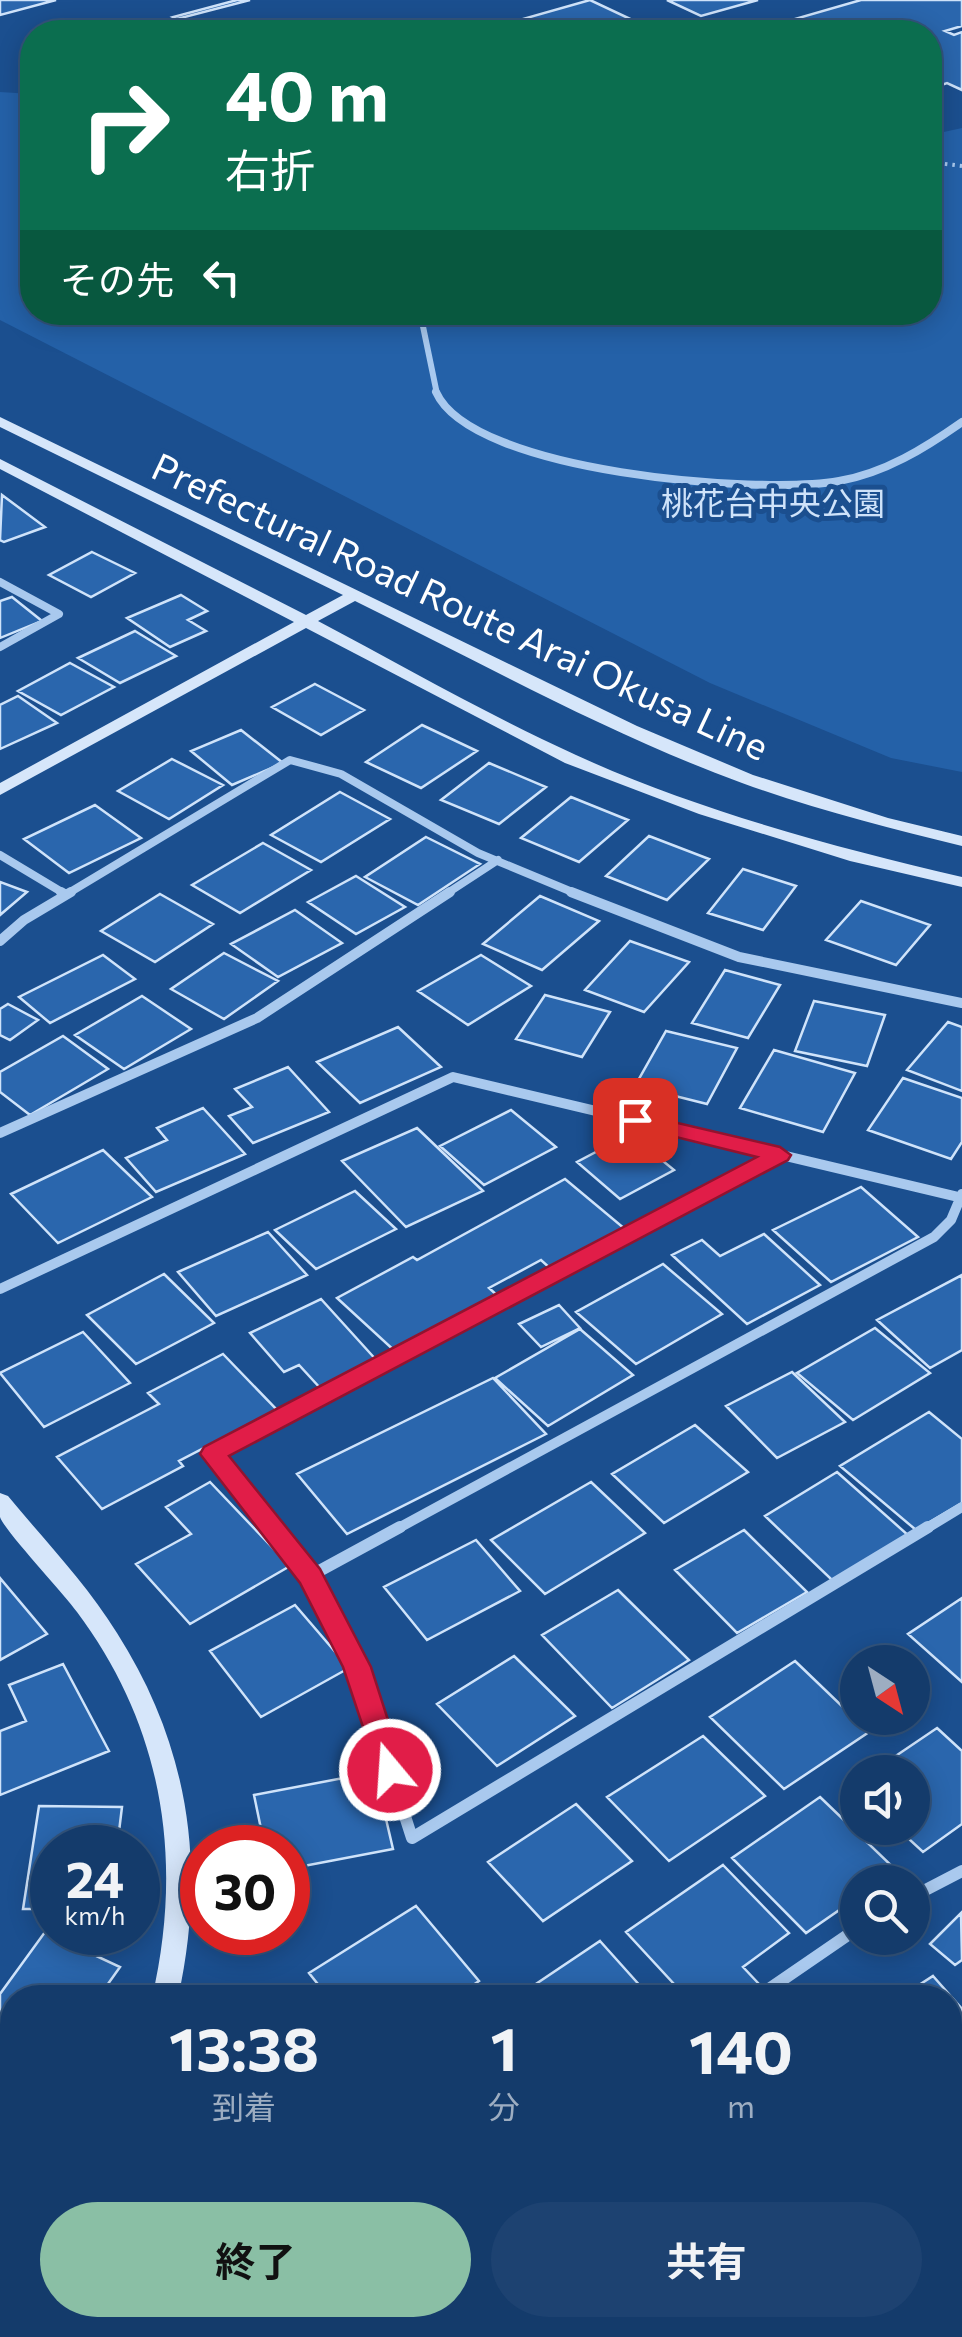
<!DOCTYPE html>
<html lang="ja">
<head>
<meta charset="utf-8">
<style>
	:root { --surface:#143b6b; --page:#1d4271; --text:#f1f3f6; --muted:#9dadc1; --line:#33557e; --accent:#8abfa5 }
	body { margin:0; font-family:Commissioner,"Noto Sans JP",sans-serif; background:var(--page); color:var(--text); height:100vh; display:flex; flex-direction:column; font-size:38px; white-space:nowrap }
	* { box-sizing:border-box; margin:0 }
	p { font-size:32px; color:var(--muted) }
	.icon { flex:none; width:55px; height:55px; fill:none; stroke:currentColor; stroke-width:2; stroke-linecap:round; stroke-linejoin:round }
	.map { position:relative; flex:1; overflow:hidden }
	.details { position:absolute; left:0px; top:1985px; width:962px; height:352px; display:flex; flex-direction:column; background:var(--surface); border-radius:40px 40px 0 0; box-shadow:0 5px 25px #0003,0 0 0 2px var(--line) }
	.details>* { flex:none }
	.banner { position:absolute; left:20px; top:20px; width:922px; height:305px; border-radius:40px; box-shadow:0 5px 25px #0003,0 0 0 2px var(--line); background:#0b6e4f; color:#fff; overflow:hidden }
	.needle { width:65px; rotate:144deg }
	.fabs { position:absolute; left:840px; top:1645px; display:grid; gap:20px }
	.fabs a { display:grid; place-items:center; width:90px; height:90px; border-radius:50%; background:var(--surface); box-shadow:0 5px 25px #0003,0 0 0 2px var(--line); font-size:50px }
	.speed { position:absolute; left:30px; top:1825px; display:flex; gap:20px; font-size:50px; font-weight:700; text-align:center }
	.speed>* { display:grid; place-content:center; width:130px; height:130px; border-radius:50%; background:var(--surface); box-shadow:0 5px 25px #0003,0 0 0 2px var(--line); line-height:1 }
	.speed small { font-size:25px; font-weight:400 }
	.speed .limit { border:15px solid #d22; background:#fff; color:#111 }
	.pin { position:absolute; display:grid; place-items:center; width:85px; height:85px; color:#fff; margin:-42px; border-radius:20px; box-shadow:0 5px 15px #0006 }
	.me { position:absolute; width:110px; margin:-55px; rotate:342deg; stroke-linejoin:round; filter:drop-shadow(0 0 8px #0008) }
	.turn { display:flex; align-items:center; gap:35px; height:210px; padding:0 40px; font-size:45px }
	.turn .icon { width:130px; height:130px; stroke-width:2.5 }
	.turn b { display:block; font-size:70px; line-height:85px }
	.then { display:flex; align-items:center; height:95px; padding:0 40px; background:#0003; gap:20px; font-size:38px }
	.eta { display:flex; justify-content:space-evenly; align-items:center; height:170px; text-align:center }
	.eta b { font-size:60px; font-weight:700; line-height:70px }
	.button { display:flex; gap:20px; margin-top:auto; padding:20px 40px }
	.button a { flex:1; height:115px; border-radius:60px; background:var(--accent); color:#111; font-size:40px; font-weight:700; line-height:115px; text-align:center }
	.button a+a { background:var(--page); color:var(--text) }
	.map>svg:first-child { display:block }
</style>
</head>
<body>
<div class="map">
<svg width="962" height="2337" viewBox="0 0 962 2337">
	<rect width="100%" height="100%" fill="#1b4f8f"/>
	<path fill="#2461a8" d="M0,92L32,94V312H930V135L962,128V772L891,758L710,683L0,320Z"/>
	<path fill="#2a66ad" stroke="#cfe3fa" stroke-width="2.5" d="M0,0H56L0,15Z
		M237,0H250L177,19L173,17Z
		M590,0L641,24L613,32H477Z
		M667,0H758L701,16Z
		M861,0H962V26L945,31L954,35L962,32V90L947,83L930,89V32H750Z
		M2,495L45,527L4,542L0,540Z
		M92,552L135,573L91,597L49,575Z
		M181,595L207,611L188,620L206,631L170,647L127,618Z
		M12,597L42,621L0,638V601Z
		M135,631L176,656L120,683L78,658Z
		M70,663L114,687L61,715L18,691Z
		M315,684L364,710L321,735L272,707Z
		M18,696L57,723L0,749V705Z
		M422,725L477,751L421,788L366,762Z
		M241,730L283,763L232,785L191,751Z
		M172,759L223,785L169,819L118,791Z
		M489,763L546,787L499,824L441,800Z
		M340,792L390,819L321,862L271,835Z
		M571,797L628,820L579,862L521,838Z
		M95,805L141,838L69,873L24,839Z
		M649,836L709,859L667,900L606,876Z
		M426,837L480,864L418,905L365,877Z
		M263,843L311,870L240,913L192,885Z
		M743,869L796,886L763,930L708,913Z
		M356,876L405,907L356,934L308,902Z
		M0,882L27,892L0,915Z
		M160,894L213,924L155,962L101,931Z
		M540,896L599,921L542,970L483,944Z
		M861,901L930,925L896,965L826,940Z
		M295,910L342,943L278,977L231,944Z
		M630,941L689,962L644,1012L585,990Z
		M224,953L278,981L224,1019L171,989Z
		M103,955L135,979L50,1023L19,997Z
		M481,955L531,986L468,1025L418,991Z
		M725,970L780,985L748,1038L692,1023Z
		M545,995L610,1012L582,1057L516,1039Z
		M142,996L191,1029L124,1069L75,1035Z
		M814,1001L885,1015L867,1066L795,1051Z
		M8,1004L38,1020L10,1040L0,1035V1009Z
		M948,1022L962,1027V1091L907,1070Z
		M398,1027L441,1067L360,1103L317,1062Z
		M666,1031L737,1048L707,1104L635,1086Z
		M63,1036L108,1069L30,1115L0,1092V1072Z
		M774,1050L855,1073L823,1132L740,1108Z
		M288,1067L329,1112L253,1143L229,1116L252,1107L235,1089Z
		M903,1078L962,1098V1142L951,1159L868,1130Z
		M203,1108L245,1154L156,1192L126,1158L167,1140L157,1128Z
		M511,1110L556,1147L484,1185L440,1146Z
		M417,1128L483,1191L406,1227L342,1161Z
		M630,1134L674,1170L620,1199L577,1162Z
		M103,1150L152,1197L58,1243L11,1194Z
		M565,1179L625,1229L552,1270L541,1260L489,1288L499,1297L398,1354L337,1298L413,1257L417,1260Z
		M861,1187L918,1237L831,1282L773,1230Z
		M355,1191L396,1229L316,1269L275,1230Z
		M268,1232L307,1275L216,1316L178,1272Z
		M764,1234L820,1285L747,1324L672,1255L702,1240L720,1256Z
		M663,1264L722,1314L636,1364L576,1312Z
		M164,1274L214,1323L136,1364L87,1315Z
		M962,1275V1350L930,1368L877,1320Z
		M321,1299L379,1363L322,1390L299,1365L284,1372L250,1333Z
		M559,1305L580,1328L541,1347L519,1324Z
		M875,1328L930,1373L853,1420L797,1373Z
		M580,1329L633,1375L548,1426L495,1378Z
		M83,1332L130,1383L44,1427L0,1373Z
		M223,1354L277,1410L179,1461L183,1466L102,1509L57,1457L159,1404L148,1393Z
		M792,1372L845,1422L777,1458L726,1406Z
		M493,1378L546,1434L347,1534L297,1474Z
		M929,1412L962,1439V1503L916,1530L840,1466Z
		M695,1425L748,1472L664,1523L612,1474Z
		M837,1472L909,1536L832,1580L765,1516Z
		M210,1482L290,1566L190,1624L136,1564L191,1534L166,1507Z
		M591,1482L645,1533L545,1594L491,1540Z
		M744,1530L807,1592L737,1633L675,1570Z
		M476,1540L520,1591L427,1640L384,1587Z
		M0,1578L47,1634L0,1660Z
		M618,1590L689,1660L612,1708L542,1635Z
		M962,1598V1682L908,1634Z
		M295,1605L349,1668L261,1717L210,1651Z
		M514,1656L575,1716L497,1766L437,1704Z
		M795,1661L869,1732L784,1789L710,1717Z
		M63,1664L109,1751L0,1795V1731L26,1721L9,1685Z
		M937,1728L962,1751V1824L923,1852L897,1828H912V1772H872Z
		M703,1736L765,1796L669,1861L607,1797Z
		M375,1772L393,1849L288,1869V1848H265L254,1795Z
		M820,1797L896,1870L879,1882H858V1897L806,1933L732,1858Z
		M576,1804L632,1861L543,1921L488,1862Z
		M39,1806L122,1807L117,1848H52V1909H23Z
		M723,1865L789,1933L743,1967L759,1984L741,1998H687L626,1932Z
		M416,1906L479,1981L454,1998H329L309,1973Z
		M961,1913L962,1960L955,1965L930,1944Z
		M45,1932L120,1967L98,1998H12V2069L0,2063V1994Z
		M600,1941L651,1998H515Z
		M933,1976L962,2009V2086L950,2094V1998H899Z
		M0,2074L12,2082V2168L0,2180Z
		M962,2134V2282L957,2286L950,2278V2143Z
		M950,2289L962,2303V2317L935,2337H863L853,2325H950Z
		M112,2325H207L214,2337H92Z
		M444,2325H465L473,2337H426Z
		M518,2325H619L602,2337H527Z
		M708,2325H764L774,2337H690Z
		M800,2325H840L849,2337H810Z"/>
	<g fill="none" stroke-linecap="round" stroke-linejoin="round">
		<path stroke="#a9c9ee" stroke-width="4" stroke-dasharray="2.5 5" stroke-linecap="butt" d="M930,162L962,166"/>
		<path stroke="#a9c9ee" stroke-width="6" d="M420,312L437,394"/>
		<path stroke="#a9c9ee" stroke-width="8" d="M436,392C472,473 759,495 839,481C885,473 925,448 962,422
			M0,582L59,614L0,647
			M0,855L65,894
			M67,894L290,760L341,774L478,853L577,894
			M446,894L498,860"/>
		<path stroke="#a9c9ee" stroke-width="10" d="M61,892L66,895
			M571,892L739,957L962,1003
			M0,941L24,920L71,892
			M0,1133L257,1018L450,892
			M0,1289L453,1077L962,1198
			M273,1530L213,1454L780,1155
			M395,1530L934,1237L951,1220L962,1194
			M924,1530L962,1507"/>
		<path stroke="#a9c9ee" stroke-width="12" d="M271,1527L310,1576L357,1667L412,1838L928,1527
			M310,1576L400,1527
			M912,1897L962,1871
			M756,1998L858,1928
			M291,2337L303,2325"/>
		<path fill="#d6e6fa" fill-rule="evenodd" d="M0,417L637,726L753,775L888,818L962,836V846C888,828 814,809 742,783C608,734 482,663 355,601L318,621C403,666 488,715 576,755C696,810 834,847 962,877V887L850,861L699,814L565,763L306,628L0,795V783L294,622L0,469V459L306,615L343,595L0,427Z
			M0,1493L8,1496C45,1541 86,1583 117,1633C189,1746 207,1867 178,1998H152C184,1859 163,1727 77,1612C64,1594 4,1530 0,1517C0,1510 0,1500 0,1493Z
			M12,2263V2297L0,2304V2269Z"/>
	</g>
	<path fill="#e11d48" stroke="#92132f" stroke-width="2.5" d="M635,1113L780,1147L791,1155L788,1160L229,1456L320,1569L371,1667L404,1770L400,1778L390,1781L380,1778L343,1667L300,1583L200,1454L204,1447L757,1157L627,1125L624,1120Z"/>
	<g text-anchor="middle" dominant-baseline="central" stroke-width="10" stroke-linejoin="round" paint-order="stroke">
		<g font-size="32" fill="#cfe3fa" stroke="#1b4f8f">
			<text x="773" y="502">桃花台中央公園</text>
		</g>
		<g font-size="38" fill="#fff" stroke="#1b4f8f">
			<text transform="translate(461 605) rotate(25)">Prefectural Road Route Arai Okusa Line</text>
		</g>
	</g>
</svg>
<div class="fabs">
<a><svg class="needle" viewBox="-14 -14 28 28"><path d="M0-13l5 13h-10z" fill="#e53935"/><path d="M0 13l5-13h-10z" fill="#9dadc1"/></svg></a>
<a><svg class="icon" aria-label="sound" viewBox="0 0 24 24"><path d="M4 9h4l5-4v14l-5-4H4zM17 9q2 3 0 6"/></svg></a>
<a><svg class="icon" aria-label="search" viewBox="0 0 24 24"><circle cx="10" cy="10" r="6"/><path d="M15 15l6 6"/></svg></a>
</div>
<div class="speed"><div>24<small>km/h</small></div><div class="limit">30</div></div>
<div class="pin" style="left:635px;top:1120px;background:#d93025"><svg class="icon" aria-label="arrive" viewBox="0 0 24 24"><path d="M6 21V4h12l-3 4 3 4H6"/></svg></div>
<svg class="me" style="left:390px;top:1770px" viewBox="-20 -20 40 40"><circle r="17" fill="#e11d48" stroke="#fff" stroke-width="3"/><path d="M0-11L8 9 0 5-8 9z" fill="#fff"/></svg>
<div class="banner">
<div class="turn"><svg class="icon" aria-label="right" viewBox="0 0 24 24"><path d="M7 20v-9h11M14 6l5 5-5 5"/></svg><div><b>40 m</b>右折</div></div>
<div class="then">その先<svg class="icon" aria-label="left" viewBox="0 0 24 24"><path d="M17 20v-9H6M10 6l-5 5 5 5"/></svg></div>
</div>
<section class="details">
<div class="eta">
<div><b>13:38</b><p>到着</p></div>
<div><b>1</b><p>分</p></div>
<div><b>140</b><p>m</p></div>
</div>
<div class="button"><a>終了</a><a>共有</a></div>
</section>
</div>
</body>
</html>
